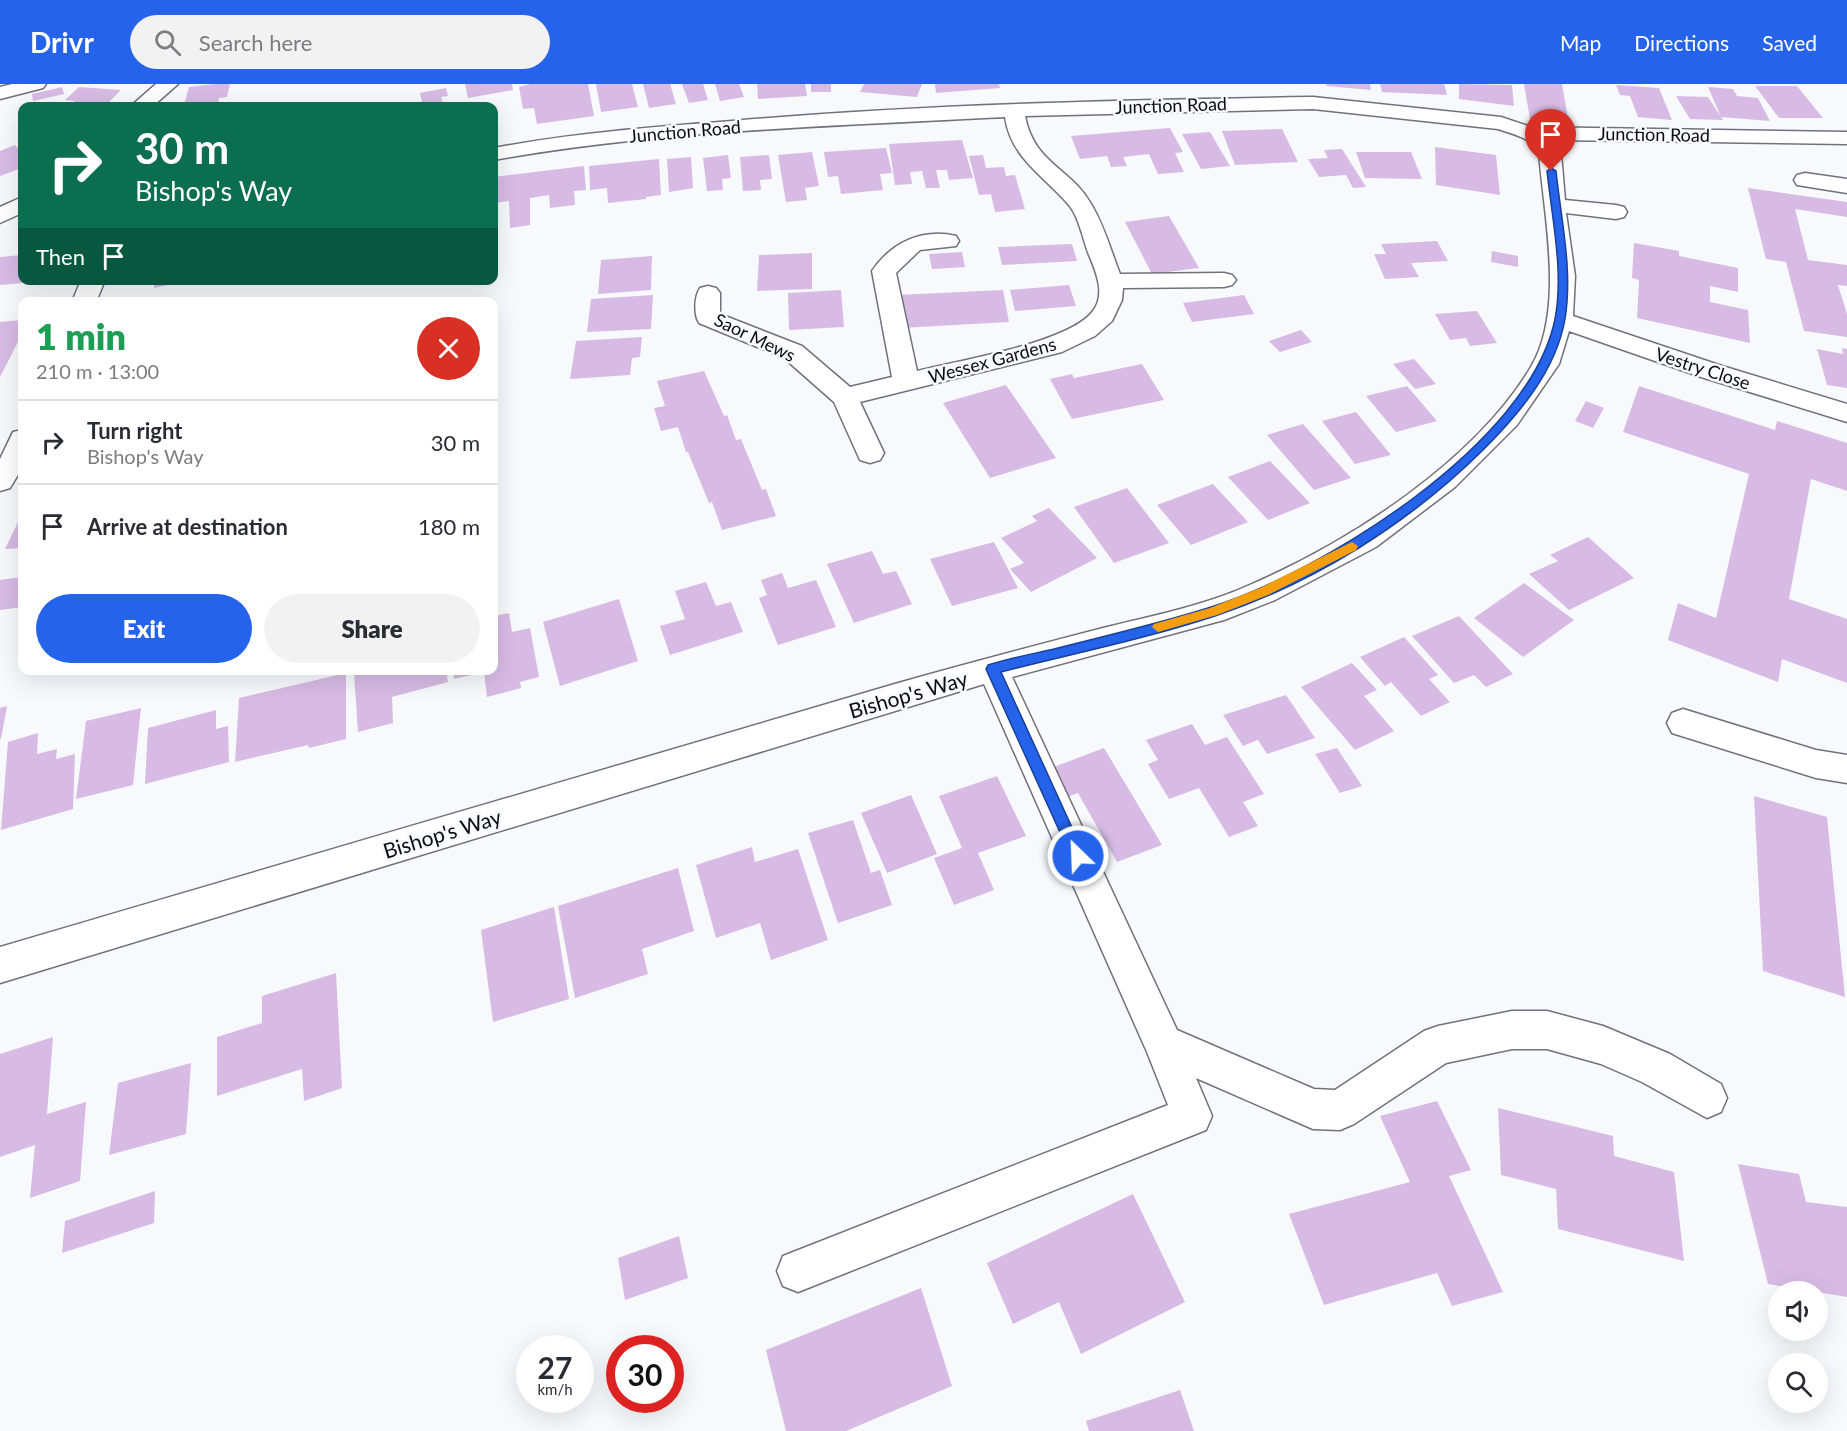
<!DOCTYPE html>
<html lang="en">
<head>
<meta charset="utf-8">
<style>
	:root { --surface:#fff; --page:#f2f2f3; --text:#2b2b33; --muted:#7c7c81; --line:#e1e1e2; --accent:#2563eb }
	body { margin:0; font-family:Lato,sans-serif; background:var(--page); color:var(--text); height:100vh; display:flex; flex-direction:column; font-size:22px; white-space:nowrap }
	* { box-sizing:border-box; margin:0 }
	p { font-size:20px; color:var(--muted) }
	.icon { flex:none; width:33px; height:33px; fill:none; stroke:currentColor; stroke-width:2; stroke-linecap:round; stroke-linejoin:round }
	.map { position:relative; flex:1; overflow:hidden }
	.details { position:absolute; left:18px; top:213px; width:480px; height:378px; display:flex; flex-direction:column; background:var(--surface); border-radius:12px; box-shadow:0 6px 24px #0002 }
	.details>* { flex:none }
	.hud { position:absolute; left:18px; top:18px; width:480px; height:183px; border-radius:12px; box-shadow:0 6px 24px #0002; background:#0b6e4f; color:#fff; overflow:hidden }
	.buttons { position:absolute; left:1768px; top:1197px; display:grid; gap:12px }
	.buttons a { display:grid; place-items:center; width:60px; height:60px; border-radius:50%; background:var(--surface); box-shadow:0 6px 24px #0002; font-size:30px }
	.speed { position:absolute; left:516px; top:1251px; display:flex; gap:12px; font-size:30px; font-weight:700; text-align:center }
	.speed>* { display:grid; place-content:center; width:78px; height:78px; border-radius:50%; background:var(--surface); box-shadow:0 6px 24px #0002; line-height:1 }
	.speed small { font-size:15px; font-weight:400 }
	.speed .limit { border:9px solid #d22; background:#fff; color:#111 }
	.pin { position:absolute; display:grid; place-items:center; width:51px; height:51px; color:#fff; margin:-62px -26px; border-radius:50% 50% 50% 0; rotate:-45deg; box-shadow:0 0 6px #0007 }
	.pin .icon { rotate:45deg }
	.me { position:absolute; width:66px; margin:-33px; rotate:336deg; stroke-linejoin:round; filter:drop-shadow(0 0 4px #0008) }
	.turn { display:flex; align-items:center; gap:21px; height:126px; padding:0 18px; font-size:27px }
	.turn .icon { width:78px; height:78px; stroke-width:2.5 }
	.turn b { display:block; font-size:42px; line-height:51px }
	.then { display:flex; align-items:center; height:57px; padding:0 18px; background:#0003; gap:12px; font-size:22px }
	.round { display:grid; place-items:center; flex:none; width:63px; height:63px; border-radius:32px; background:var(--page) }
	.headline { display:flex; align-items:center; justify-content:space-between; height:102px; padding:0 18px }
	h1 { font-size:36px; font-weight:800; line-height:45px; color:#1e9e55 }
	.action { display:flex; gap:12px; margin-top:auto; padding:12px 18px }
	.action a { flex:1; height:69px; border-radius:36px; background:var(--accent); color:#fff; font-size:24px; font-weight:800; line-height:69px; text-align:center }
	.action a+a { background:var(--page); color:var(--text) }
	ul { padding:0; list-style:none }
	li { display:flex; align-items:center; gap:18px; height:84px; padding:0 18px; border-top:2px solid var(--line) }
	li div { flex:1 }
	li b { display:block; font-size:22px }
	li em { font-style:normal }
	header { display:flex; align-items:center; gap:36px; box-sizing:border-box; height:84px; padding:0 30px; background:var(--accent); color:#fff }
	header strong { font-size:28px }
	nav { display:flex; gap:33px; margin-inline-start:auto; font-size:21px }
	.search { width:420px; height:54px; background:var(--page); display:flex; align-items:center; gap:15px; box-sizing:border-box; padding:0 21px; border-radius:33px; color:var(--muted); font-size:22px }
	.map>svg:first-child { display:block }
</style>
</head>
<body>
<header>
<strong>Drivr</strong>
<div class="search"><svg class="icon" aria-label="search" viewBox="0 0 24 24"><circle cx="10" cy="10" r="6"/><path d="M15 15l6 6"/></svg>Search here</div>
<nav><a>Map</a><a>Directions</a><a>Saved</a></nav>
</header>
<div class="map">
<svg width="1847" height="1347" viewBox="0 0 1847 1347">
	<rect width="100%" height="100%" fill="#f8f9fd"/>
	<path fill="#d7bbe4" d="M214,0H230L227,13L219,14L218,21L205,22V18L184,21L189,3Z
		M465,0H512L513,6L468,14Z
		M530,0H588L594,32L537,40L534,24L523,25L519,3Z
		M596,0H632L638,23L601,28Z
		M643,0H670L676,20L649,24Z
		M682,0H703L708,16L689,19Z
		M715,0H739L744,13L720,17Z
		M757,0H805L807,12L758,15Z
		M811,0H831V8H811Z
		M864,0H922L917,13L860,8Z
		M935,0H999L1000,4L936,9Z
		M1326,0H1370L1371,6L1327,2Z
		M1380,0H1444L1447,11L1382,8Z
		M1459,0L1512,1L1514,22L1459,15Z
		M1524,0H1562L1569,40L1530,35Z
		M1616,1L1659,4L1672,36L1638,33L1630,12L1620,11Z
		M1755,2H1797L1823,34H1779Z
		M62,3L64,10L33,17L32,10Z
		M79,3L121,6L105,22H68L75,17L65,16Z
		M1708,3L1733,5L1737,12L1758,14L1770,37L1721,33Z
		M446,4L448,12L441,13L444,22H423L420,9Z
		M1676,12L1708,13L1723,36L1690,35Z
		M1170,44L1183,68L1175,69L1184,88L1158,90L1149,70L1123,73L1127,82L1111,83L1107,72L1080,75L1071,52Z
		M1282,45L1298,78L1235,81L1222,47Z
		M1210,48L1230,82L1201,85L1182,50Z
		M962,56L973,94L949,96L947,86H936L940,104H926L922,87L910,88L912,100L895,101L889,60Z
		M15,61L22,69V84L0,92V67Z
		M1435,63L1496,71L1500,111L1436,101Z
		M886,64L892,89L880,90L883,106L841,110L838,92L828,93L824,68Z
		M1342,65L1366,103L1353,104L1346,91L1319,93L1308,75L1328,74L1324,66Z
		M812,68L819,102L805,104L807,116L786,118L778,71Z
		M1356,68H1411L1422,95L1365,94Z
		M728,71L731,94L722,95L723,106L707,107L703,74Z
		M769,71L772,95L760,96L761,106L743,107L740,73Z
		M983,71L986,84L1004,83L1006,92L1015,91L1025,125L995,128L991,110L979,111L969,72Z
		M691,73L693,104L669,108L667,75Z
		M659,75L661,111L646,113V115L608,119L607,104L590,106L589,82Z
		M584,82L586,106L574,107L575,121L550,124L549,111L530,114V141L510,144L509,117L494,119V93Z
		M1748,104L1847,118V133L1795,125L1808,176L1847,181V202L1838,201L1847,230V253L1804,247L1786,178L1766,175Z
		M1169,132L1199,184L1152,190L1125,138Z
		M1437,157L1448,177L1411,179L1419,193L1385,195L1374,170H1386L1381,160Z
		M1634,159L1679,167V172L1738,184V208L1710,202V218L1748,226L1750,259L1637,234L1639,196L1632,194Z
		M1072,160L1077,177L1002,181L998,163Z
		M1492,167L1518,172V183L1491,178Z
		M962,168L965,183L932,185L929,170Z
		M812,169V205L757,207L759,171Z
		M22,171V196L33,198L0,201V173Z
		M652,172L651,206L598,210L601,176Z
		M155,196H172V200L154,204Z
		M1069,201L1076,222L1015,227L1010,206Z
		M841,206L844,243L789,246L788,209Z
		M1003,206L1009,238L900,244L897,211Z
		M653,211L651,245L587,248L591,215Z
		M1244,211L1254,230L1192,238L1183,219Z
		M1477,227L1497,259L1470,262L1466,254L1450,256L1435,230Z
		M22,236V250L0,293V238Z
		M1301,246L1312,258L1280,268L1269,257Z
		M642,253L640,273L632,274L630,291L570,295L576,257Z
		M1842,264L1847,265V304L1827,301L1817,265L1843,270Z
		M1414,275L1436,300L1415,305L1393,280Z
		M1142,280L1164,316L1072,335L1050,295L1072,290L1074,294Z
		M704,287L724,332L727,331L736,356L741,355L762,406L766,405L776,432L722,446L712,418L709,419L688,368H686L678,343L661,347L654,324L665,322L657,297Z
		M1006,301L1056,374L990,394L943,319Z
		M1407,302L1437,337L1396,348L1366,312Z
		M1639,302L1775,346L1777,337L1847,359V407L1811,395L1789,515L1847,535V599L1782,575L1778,598L1668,556L1678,519L1716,534L1749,390L1623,348Z
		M1586,317L1604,324L1593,344L1575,337Z
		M1356,328L1391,371L1355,380L1322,337Z
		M1303,340L1351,394L1314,406L1267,351Z
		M1270,377L1310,419L1268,436L1228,393Z
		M1213,400L1248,438L1191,461L1157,421Z
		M1127,404L1169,459L1114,479L1074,423Z
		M1049,424L1097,474L1031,508L1010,485L1024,479L1001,454L1037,437L1032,432Z
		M20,434H22V464L5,465Z
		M1588,453L1634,494L1569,526L1529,490L1558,477L1550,471Z
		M994,458L1018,504L952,522L930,475Z
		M872,467L883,490L896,487L912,520L854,539L827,480Z
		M782,489L788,504L816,496L836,543L778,561L759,514L767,511L761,496Z
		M22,493V523L0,526V496Z
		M706,498L716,522L731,518L743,548L670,571L660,542L685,535L675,507Z
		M1524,499L1574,536L1523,573L1474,534Z
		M619,515L638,577L560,602L543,538Z
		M509,529L512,548L530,544L539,593L520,598L521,604L487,613L484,588L454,595L453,586H494V532Z
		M1459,532L1513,590L1486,603L1474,591L1454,599L1412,552Z
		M1404,553L1438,591L1429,595L1450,618L1421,632L1391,598L1385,602L1360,573Z
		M1352,579L1377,606L1364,612L1394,647L1355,666L1301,603Z
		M360,586H446L448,598L392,613L393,639L358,648L354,590L360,589Z
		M346,589V655L309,664L308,661L235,678L239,614Z
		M1286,611L1315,654L1267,670L1258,656L1243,662L1223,631Z
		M7,622L1,655H0V624Z
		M141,624L133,701L76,715L86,637Z
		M216,626V645L228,642L229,678L145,700L148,644Z
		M1192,640L1205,661L1227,653L1264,710L1243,718L1258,742L1229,753L1199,704L1169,715L1148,680L1158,676L1146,656Z
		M38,649L37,670L57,665L56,675L75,670L73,725L1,746L8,658Z
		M1104,664L1162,761L1117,778L1078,709L1059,716L1043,687Z
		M1337,664L1362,702L1340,709L1315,670Z
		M997,692L1026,752L978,769L994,806L954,821L934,774L962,764L939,712Z
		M911,711L937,770L887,789L861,729Z
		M1754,712L1827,733L1845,913L1763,887Z
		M853,736L871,789L880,786L892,821L838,839L808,749Z
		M752,763L755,778L798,765L828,856L771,876L760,839L716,854L696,781Z
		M678,784L694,847L642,865L648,890L575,914L558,822Z
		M554,823L569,915L493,938L481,846Z
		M336,889L342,1004L304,1017L302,985L217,1012V953L262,939V912Z
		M53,953L47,1030L86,1018L80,1097L30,1114L35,1061L0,1073V970Z
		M191,979L186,1050L109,1071L118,999Z
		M1437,1017L1471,1086L1449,1092L1503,1208L1452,1222L1437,1189L1324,1221L1289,1130L1410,1098L1380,1032Z
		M1498,1024L1613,1052L1614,1072L1674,1088L1684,1177L1558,1145L1556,1105L1501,1091Z
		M1738,1080L1799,1090L1806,1118L1847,1123V1213L1768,1200Z
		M155,1107L154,1139L62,1169L65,1137Z
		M1133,1110L1185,1218L1081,1270L1059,1218L1013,1240L987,1179Z
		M679,1152L688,1194L625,1216L618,1174Z
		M921,1204L952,1302L846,1347H786L766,1266Z
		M1180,1306L1194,1347H1089L1086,1337Z"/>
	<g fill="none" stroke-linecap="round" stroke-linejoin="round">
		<defs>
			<path id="minor" d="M12,0H46L43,4L0,15V3Z
				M156,0H178L153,22H131Z
				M1313,13L1501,33L1531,43L1847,48V60L1554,56L1561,69L1565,116L1616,121L1624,123L1627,128L1624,133L1616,135L1566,129L1575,192L1573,232L1719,281L1847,320V338L1701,293L1569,247L1559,280L1517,341L1455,403L1376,463L1275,516L1224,536L1012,593L1177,946L1314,1005L1335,1006L1424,947L1438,942L1512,927H1547L1603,942L1670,970L1721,1000L1727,1014L1721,1028L1707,1034L1642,998L1601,980L1547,965H1512L1446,979L1354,1040L1340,1046L1313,1045L1196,994L1212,1032L1206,1046L798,1208L783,1202L777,1187L783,1172L1168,1021L1147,968L984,600L0,899V863C296,776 592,689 888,602C961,581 1034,562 1107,543C1156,531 1206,521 1252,500C1351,457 1475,377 1531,283C1565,225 1544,133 1539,69C1533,54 1512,50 1498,45L1313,25L1025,32C1034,80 1071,84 1091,120C1104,141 1111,167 1120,190L1224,189L1232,191L1236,196L1232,201L1224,203L1123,204L1122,216L1112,237L1095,252L1062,268L860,318L884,369L880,376L870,379L860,376L834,318L784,274L699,239C694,231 694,213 700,204L708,202L716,204L720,209V230L802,262L850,303L892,293L872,187C891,159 922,144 956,152L959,157L956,162L920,166L896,189L917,287C956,277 1070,259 1093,227C1106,210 1096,188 1089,171C1083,156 1079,132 1068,120C1043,91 1011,74 1005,33C835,42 662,46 494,76V64C573,49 652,43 732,37C925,20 1119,16 1313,13Z
				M1805,89L1847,95V109L1797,101L1794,96L1797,91Z
				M22,113V129L0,139V123Z
				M81,196H105L96,218H72Z
				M22,346V384L10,404L0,407V375L13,348Z
				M1683,625L1816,666L1847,671V699L1816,694L1672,649L1667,639L1672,629Z"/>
		</defs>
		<use href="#minor" stroke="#71717c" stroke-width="3"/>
		<use href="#minor" fill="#fff" fill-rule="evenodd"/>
	</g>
	<path fill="#2563eb" stroke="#184099" stroke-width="1.5" d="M1551,84L1556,87C1561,135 1573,186 1565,235C1556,287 1519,330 1482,367C1408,440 1314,499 1215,532C1145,555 1072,570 1001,588L1085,772L1083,777L1078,779L1073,777L986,585L988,581C1010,574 1032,570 1054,565C1105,552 1157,540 1208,524C1321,489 1530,360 1555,235C1564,187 1552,135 1547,87Z"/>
	<path fill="#f59e0b" d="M1352,458L1358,462L1356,466L1268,511L1217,531L1158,548L1152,543L1154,540L1210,524L1260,504Z"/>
	<g text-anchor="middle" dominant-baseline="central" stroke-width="5" stroke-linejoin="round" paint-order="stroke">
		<g font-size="18" fill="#0c0c10" stroke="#f8f9fd">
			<text transform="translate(1171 21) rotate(-2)">Junction Road</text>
			<text transform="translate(685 47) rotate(-5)">Junction Road</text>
			<text transform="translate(1654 50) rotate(1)">Junction Road</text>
			<text transform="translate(755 253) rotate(26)">Saor Mews</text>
			<text transform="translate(992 276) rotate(-15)">Wessex Gardens</text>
			<text transform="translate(1703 284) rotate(18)">Vestry Close</text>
		</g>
		<g font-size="21" fill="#0c0c10" stroke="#f8f9fd">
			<text transform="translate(908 610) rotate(-16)">Bishop's Way</text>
			<text transform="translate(442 749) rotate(-17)">Bishop's Way</text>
		</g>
	</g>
</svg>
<div class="buttons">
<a><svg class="icon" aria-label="sound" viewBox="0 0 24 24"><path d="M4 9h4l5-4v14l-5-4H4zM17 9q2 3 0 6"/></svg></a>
<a><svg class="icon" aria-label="search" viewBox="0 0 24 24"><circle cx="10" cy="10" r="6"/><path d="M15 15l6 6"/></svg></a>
</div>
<div class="speed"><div>27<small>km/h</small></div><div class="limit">30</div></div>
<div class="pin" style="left:1551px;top:87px;background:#d93025"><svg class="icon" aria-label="arrive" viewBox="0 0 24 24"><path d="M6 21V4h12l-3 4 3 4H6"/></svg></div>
<svg class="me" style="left:1078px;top:772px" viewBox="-20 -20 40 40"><circle r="17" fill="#2563eb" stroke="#fff" stroke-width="3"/><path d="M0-11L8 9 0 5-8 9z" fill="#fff"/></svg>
<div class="hud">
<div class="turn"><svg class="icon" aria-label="right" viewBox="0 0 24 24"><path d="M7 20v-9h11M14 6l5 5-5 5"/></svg><div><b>30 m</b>Bishop's Way</div></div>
<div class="then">Then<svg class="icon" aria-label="arrive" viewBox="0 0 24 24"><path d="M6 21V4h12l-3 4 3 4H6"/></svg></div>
</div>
<section class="details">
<div class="headline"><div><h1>1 min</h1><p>210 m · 13:00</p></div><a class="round" style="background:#d93025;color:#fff"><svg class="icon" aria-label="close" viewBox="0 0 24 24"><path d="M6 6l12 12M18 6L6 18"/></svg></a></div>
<ul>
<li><svg class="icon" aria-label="right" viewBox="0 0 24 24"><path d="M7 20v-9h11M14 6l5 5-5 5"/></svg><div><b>Turn right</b><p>Bishop's Way</p></div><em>30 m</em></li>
<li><svg class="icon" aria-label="arrive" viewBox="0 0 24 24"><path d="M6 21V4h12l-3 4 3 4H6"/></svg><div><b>Arrive at destination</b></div><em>180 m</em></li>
</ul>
<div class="action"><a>Exit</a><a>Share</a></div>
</section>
</div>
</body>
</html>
